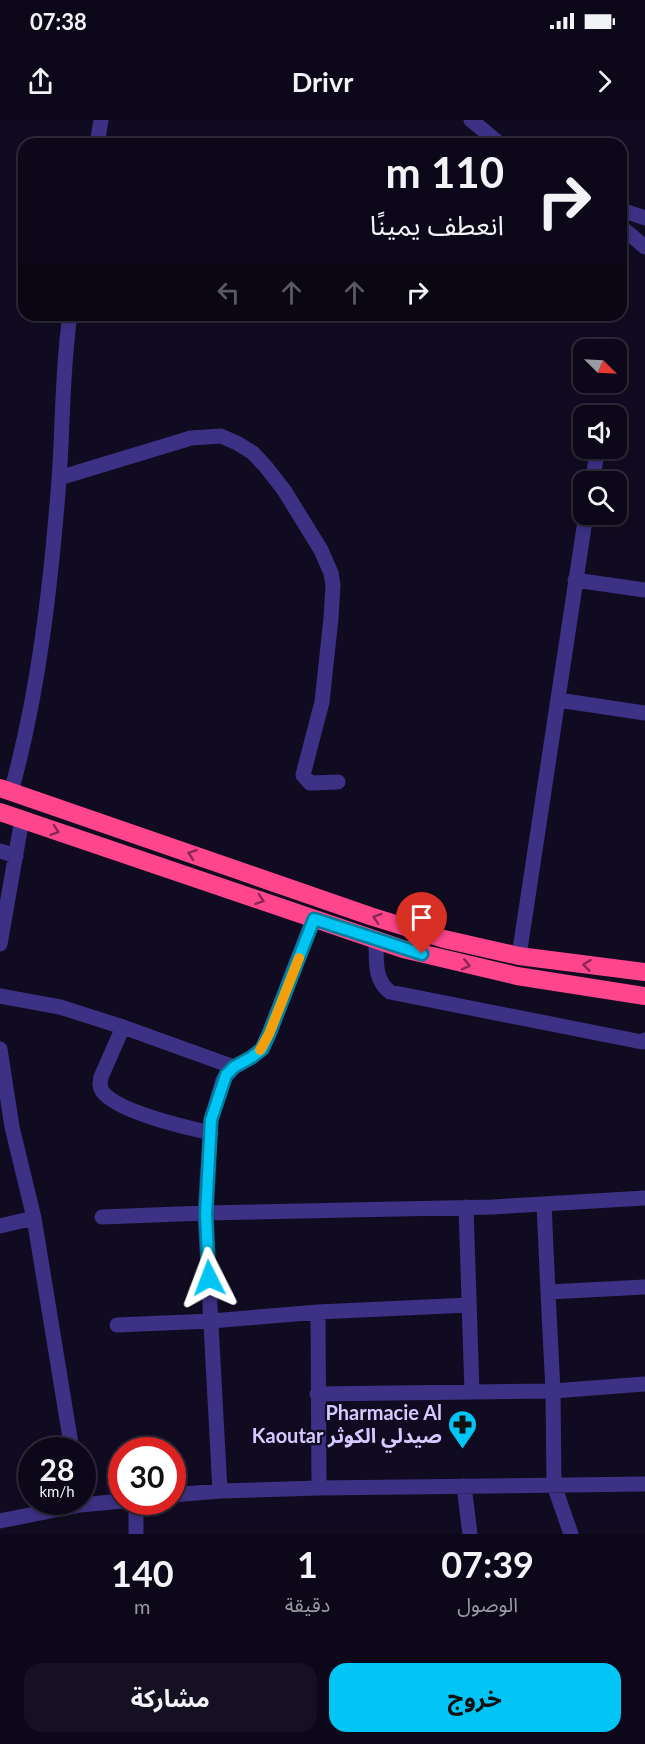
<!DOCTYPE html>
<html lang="ar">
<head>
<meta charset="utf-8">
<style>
	:root { --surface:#0d0819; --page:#161122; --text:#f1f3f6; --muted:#9a9aa2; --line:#2d2938; --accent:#00c5f5 }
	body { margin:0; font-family:Lato,"Noto Sans Arabic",sans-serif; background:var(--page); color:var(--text); direction:rtl; height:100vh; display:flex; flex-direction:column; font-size:22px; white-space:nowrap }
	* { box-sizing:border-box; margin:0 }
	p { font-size:20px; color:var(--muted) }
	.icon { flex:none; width:33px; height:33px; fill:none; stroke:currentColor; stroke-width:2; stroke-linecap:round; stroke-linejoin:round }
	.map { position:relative; height:1414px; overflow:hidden; direction:ltr }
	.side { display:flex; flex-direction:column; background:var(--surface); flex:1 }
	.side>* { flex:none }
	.hud { position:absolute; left:18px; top:18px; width:609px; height:183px; border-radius:18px; box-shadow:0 3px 9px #0003,0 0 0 2px var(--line); direction:rtl; background:#0d0819; color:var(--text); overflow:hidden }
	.needle { width:39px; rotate:114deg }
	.buttons { position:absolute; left:573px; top:219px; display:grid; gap:12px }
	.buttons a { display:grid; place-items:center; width:54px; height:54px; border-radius:12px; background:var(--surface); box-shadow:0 3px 9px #0003,0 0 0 2px var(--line); font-size:30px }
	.speed { position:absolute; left:18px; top:1317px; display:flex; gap:12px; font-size:30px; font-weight:700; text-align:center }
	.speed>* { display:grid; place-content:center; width:78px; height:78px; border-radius:50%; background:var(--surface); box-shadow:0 3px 9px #0003,0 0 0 2px var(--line); line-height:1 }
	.speed small { font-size:15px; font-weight:400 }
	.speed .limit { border:9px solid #d22; background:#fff; color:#111 }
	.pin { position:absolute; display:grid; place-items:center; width:51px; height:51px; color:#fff; margin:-62px -26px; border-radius:50% 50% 50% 0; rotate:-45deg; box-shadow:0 0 6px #0007 }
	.pin .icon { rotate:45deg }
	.me { position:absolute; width:66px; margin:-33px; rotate:357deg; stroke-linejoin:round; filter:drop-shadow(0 0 4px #0008) }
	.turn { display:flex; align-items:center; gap:21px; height:126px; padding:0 24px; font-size:27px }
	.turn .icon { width:78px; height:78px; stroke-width:2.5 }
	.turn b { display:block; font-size:42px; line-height:51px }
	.lanes { display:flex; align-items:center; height:57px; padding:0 24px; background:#0003; justify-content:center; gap:30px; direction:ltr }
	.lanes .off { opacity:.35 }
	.eta { display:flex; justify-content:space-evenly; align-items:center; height:102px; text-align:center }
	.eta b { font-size:36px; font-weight:700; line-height:42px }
	.action { display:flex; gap:12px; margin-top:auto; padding:12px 24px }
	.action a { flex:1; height:69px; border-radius:18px; background:var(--accent); color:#111; font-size:24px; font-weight:700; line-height:69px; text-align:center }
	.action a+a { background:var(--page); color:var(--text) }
	.status { display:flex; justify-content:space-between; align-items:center; height:42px; padding:0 30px; background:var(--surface); direction:ltr }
	.status svg { height:16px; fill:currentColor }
	header { display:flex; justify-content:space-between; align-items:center; height:78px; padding:0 24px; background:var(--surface); font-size:27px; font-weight:700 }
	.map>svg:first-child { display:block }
</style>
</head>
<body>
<div class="status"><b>07:38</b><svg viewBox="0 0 49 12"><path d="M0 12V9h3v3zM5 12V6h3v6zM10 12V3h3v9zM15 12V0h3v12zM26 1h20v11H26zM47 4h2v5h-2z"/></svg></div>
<header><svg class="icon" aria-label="forward" viewBox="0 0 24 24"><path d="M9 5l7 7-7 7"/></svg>Drivr<svg class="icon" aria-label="share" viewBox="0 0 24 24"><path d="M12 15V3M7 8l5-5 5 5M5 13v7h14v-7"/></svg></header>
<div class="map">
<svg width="645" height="1414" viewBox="0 0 645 1414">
	<rect width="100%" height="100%" fill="#110b21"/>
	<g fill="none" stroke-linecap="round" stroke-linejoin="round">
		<path stroke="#3c3184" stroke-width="15" d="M471,0L500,24
			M97,24L101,0
			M621,90L645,98
			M621,107L645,127
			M59,358L191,318L221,316L237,323L253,333L266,347L284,370L321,430L331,453L333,465L331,498L322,582L303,655L310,663L338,662
			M592,362L598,328
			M575,460L645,470
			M558,580L645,593
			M11,672C39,572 51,463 59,360C63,305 62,249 70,195
			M0,731L16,736
			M313,799L269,914L262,929L252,937L234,947L223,960L211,1000L205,1093L492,1087L645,1078
			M376,820C377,839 373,859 390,872L642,922L645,920
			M0,824L22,699
			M519,836L586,394
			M0,876L60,887L123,907L234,947
			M123,907L101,957C100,962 99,966 102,971C117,992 185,1007 211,1013
			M0,929L12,1007L34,1098L72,1330
			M544,1084L548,1172L645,1167
			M466,1087L472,1272
			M102,1097L205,1093L220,1371
			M0,1106L34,1098
			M548,1172L553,1271L554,1365L571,1414
			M318,1192L469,1185
			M117,1205L211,1201L318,1192L319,1368
			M317,1274L553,1271L645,1264
			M464,1366L470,1414
			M172,1375L220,1371L319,1368L645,1364
			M0,1401L80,1385L122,1381
			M136,1414V1382"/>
		<path stroke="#ff458c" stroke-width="18" d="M0,668L370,796L444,819L519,836L645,852
			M0,692L403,829L517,856L645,876"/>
	</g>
	<defs><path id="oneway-chevron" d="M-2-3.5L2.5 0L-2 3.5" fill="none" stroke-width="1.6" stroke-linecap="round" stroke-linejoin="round" transform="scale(1.5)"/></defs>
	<g stroke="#882856">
		<use href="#oneway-chevron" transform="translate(55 711) rotate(19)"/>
		<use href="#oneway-chevron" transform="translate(192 734) rotate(-161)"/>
		<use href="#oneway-chevron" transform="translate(260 780) rotate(19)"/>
		<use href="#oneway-chevron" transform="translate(377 798) rotate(-162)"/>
		<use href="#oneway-chevron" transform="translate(466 845) rotate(13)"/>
		<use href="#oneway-chevron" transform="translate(587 845) rotate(-173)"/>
	</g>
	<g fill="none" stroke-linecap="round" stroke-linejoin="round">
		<defs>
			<path id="route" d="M209,1158L206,1094L211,1000L226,955L234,947L252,937L262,929L269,914L314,799L422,834"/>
		</defs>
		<use href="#route" stroke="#00809f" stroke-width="15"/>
		<use href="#route" stroke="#00c5f5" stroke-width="10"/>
		<path stroke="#f59e0b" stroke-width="10" d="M260,930L269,914L299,838"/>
	</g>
	<defs>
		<symbol id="pharmacy-pin" viewBox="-11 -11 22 30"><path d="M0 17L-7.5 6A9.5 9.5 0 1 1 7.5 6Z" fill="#00c5f5" stroke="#110b21"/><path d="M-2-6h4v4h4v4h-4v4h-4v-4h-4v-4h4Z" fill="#111"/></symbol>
	</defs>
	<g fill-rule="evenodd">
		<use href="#pharmacy-pin" x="446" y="1288" width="33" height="45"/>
	</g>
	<g text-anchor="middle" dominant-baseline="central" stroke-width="4.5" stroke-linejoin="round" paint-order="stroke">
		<g font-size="20" font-weight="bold" fill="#d5caff" stroke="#110b21" text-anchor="end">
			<text x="442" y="1292">Pharmacie Al<tspan x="442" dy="23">Kaoutar صيدلي الكوثر</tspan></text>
		</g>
	</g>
</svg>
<div class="buttons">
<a><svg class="needle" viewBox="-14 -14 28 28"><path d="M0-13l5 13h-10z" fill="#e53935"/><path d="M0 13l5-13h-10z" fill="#9a9aa2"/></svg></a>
<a><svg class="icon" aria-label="sound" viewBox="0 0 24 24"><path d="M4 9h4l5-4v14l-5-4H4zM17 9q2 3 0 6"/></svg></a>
<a><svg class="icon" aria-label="search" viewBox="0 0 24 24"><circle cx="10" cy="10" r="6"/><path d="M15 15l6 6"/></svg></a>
</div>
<div class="speed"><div>28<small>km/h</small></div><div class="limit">30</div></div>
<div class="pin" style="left:422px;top:834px;background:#d93025"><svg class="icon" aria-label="arrive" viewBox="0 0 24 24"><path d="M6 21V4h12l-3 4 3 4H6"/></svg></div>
<svg class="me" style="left:209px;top:1158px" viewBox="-20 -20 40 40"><path d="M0-17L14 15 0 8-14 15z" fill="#00c5f5" stroke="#fff" stroke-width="4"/></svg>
<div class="hud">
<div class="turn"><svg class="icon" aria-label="right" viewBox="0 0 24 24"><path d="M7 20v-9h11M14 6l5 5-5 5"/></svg><div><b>110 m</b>انعطف يمينًا</div></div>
<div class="lanes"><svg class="icon off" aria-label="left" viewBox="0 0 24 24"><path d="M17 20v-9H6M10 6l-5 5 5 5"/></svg><svg class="icon off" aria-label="ahead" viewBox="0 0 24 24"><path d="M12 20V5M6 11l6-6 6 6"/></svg><svg class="icon off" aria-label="ahead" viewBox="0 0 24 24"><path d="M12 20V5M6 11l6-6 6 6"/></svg><svg class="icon" aria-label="right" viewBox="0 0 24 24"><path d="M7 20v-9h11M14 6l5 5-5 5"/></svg></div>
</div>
</div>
<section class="side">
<div class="eta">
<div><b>07:39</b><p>الوصول</p></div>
<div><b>1</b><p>دقيقة</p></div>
<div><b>140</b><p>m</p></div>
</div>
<div class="action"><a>خروج</a><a>مشاركة</a></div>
</section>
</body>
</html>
